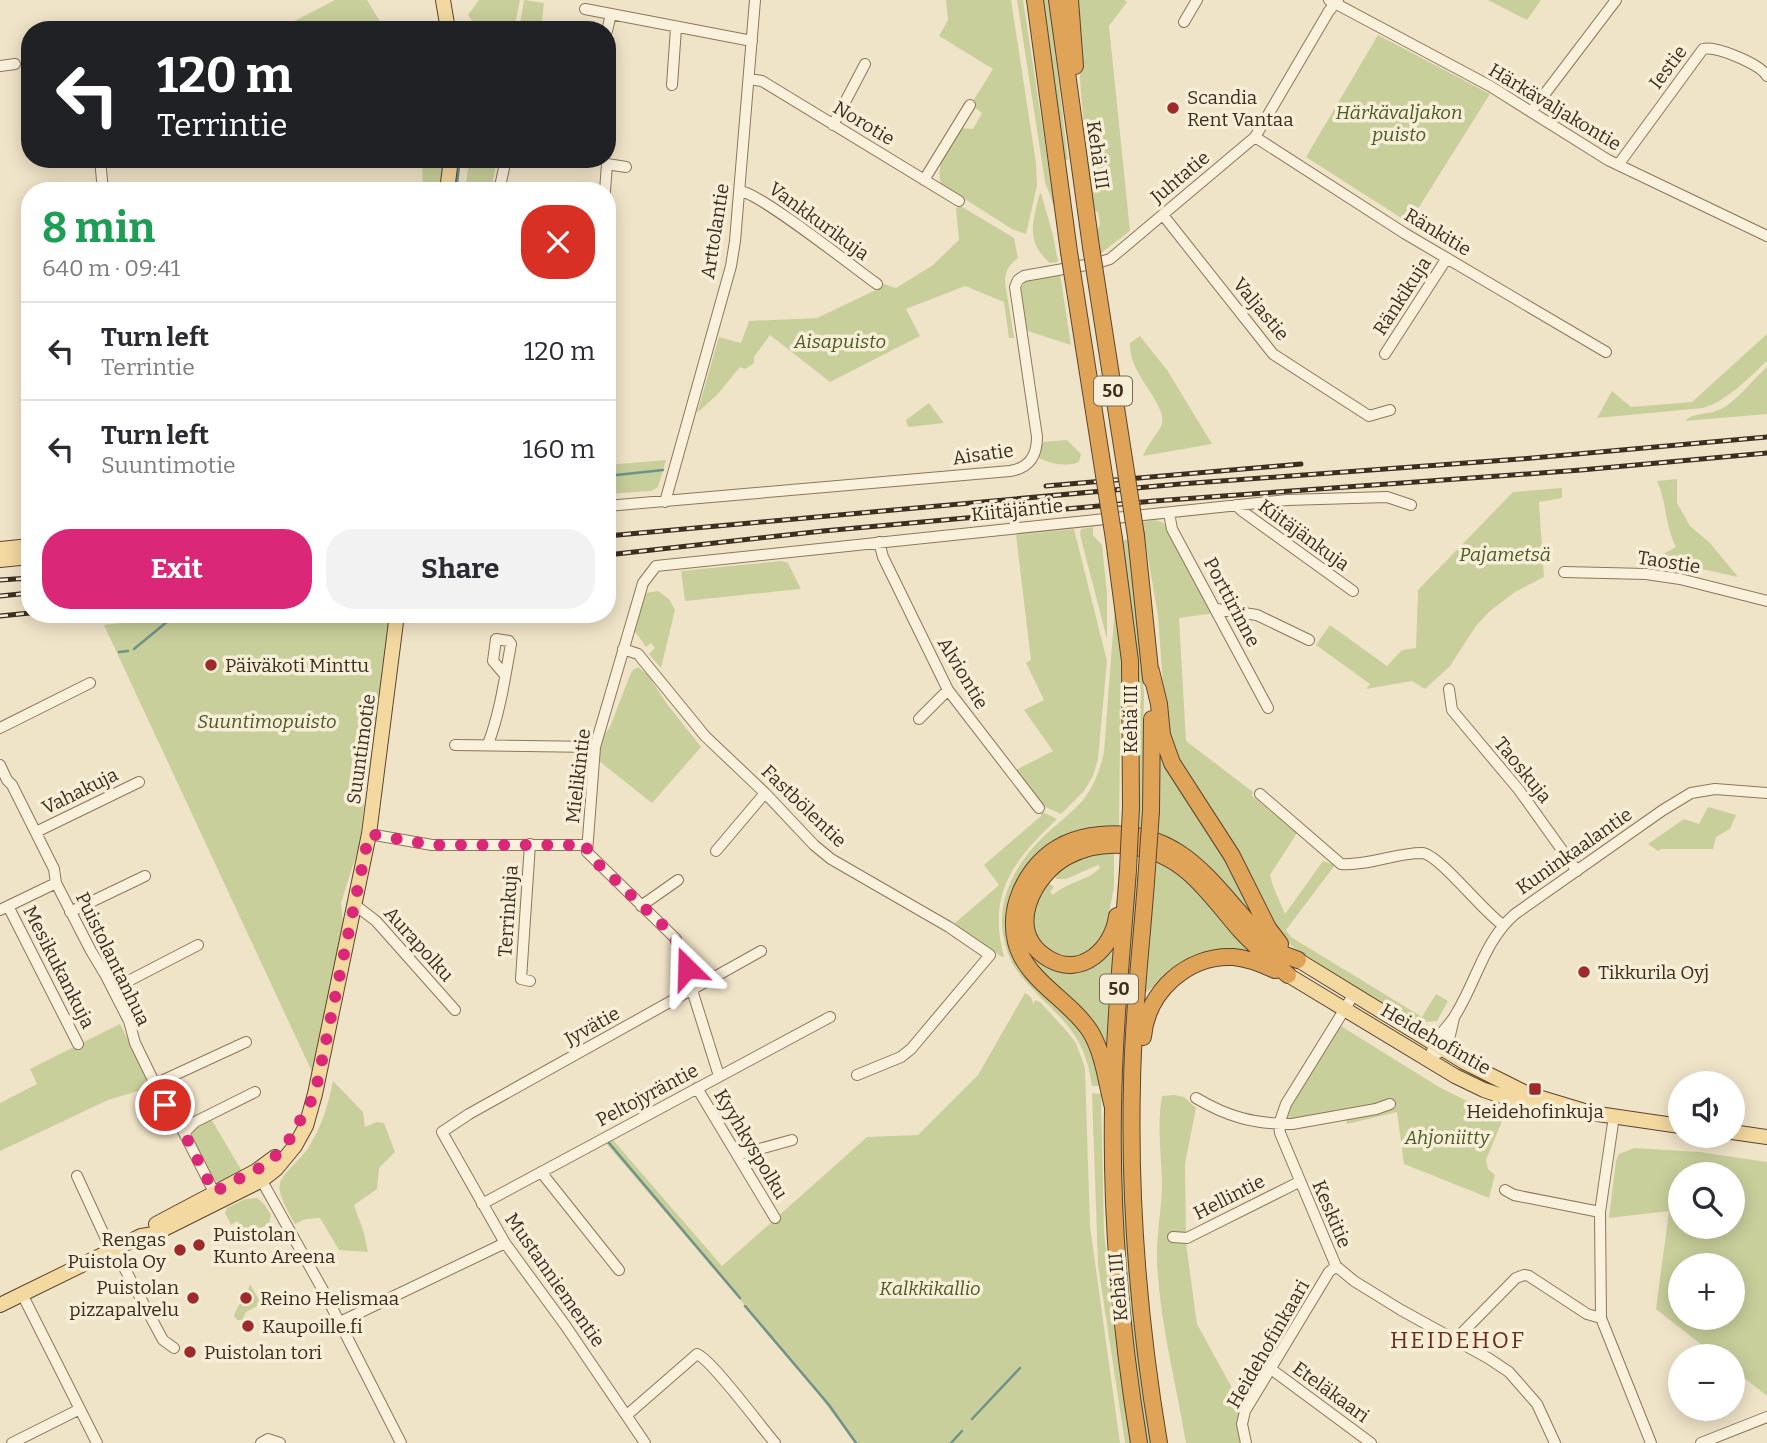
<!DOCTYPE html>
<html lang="en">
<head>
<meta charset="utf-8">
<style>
	:root { --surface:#fff; --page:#f2f2f3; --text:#2b2b33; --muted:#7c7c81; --line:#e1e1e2; --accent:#db2777 }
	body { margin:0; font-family:Bitter,serif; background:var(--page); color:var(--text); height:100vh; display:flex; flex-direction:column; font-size:26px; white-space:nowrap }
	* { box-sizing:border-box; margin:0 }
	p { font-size:23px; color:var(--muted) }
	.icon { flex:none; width:38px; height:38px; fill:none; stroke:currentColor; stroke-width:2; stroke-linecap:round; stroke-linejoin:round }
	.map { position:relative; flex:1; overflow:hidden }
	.panel { position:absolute; left:21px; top:182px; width:595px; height:441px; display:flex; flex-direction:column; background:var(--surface); border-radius:28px; box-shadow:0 4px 18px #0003 }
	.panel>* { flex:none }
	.guide { position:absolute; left:21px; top:21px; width:595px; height:147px; border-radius:28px; box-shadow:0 4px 18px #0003; background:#202124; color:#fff; overflow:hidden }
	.fabs { position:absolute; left:1668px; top:1071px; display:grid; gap:14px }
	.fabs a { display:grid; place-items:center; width:77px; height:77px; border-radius:50%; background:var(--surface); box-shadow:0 4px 18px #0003; font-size:35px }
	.pin { position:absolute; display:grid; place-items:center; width:60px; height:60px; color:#fff; margin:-30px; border:4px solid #fff; border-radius:50%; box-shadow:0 2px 7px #0007 }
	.me { position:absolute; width:77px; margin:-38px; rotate:338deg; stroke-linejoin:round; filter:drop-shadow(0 0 5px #0008) }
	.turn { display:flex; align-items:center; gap:24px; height:147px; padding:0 21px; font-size:32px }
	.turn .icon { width:91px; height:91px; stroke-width:2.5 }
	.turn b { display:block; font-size:49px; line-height:60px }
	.round { display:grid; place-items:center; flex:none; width:74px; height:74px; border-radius:28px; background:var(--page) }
	.headline { display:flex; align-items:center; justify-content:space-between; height:119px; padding:0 21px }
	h1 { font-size:42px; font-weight:700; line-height:52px; color:#1e9e55 }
	.cta { display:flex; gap:14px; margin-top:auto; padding:14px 21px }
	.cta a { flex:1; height:80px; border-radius:28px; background:var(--accent); color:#fff; font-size:28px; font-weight:700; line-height:80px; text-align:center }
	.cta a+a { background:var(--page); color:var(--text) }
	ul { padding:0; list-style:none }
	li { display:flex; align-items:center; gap:21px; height:98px; padding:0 21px; border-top:2px solid var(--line) }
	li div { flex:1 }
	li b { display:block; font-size:26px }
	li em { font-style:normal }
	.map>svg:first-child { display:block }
</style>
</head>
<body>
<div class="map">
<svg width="1767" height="1443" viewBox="0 0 1767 1443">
	<rect width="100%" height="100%" fill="#f0e4c8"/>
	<path fill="#c9cf9b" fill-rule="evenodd" d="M335,0H367L384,28L389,30H277Z
		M479,0H520L514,30H478L468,15Z
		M524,0L544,3L541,30H519Z
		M946,0H1011L1036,163L1037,186L1026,234L1012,229L941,184C935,161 949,147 960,128L973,129L982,113L971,104L993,69L939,36L948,20Z
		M1017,0H1023L1055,209L1045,182Z
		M1043,0H1049L1068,160L1065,159Z
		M1075,0H1124L1127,2L1109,26L1130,231L1100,254L1096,234L1100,224L1098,212L1093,211L1092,203L1081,94Z
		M1488,0H1541L1527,20Z
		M1378,35L1490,94L1409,223L1306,157Z
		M422,159H445L440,191H423Z
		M497,159L491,191H465L469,160Z
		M1041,193L1053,235L1058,262L1050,263C1025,241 1033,224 1039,195Z
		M959,205L1014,238L1018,258C1009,265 1005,271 1005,282L1014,338H1009L1004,302L965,286L906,309L920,336L830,382L770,335L754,357V363L745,369L740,367L717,395L697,413L719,337L741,343L749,321L817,318L876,290L881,283L896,288L933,265L959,240L956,209Z
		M1060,274L1071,345L1025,330L1020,292L1024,282Z
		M1767,334V361C1748,378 1729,400 1703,408L1597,418L1612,391L1631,407L1692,402Z
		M1140,336L1167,370L1212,444L1143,456C1147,445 1161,429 1162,424C1166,401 1128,374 1130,343Z
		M1767,367V414L1685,421C1694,412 1705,415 1716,411C1733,406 1753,379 1767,367Z
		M929,403L944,423L909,427L907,425L906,420Z
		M1067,440L1081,454L1079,462C1067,467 1051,464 1039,458L1043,442Z
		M666,460L658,487L651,491L607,494V465Z
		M1677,479V503L1690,526L1710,543L1738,577L1661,560L1665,553L1676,547C1664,523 1667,502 1657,481Z
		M1562,488V498L1539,502L1544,577L1515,592L1490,611L1476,626L1450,666L1425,689L1412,681L1366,689L1370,684L1316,645L1330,625L1387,666L1402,650L1416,648L1418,590L1513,492Z
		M1155,520L1164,523L1215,613L1179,618L1186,741L1253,792L1252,796L1297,833L1270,875L1273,886L1285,914L1323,861L1335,865L1286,930L1291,937L1422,1017L1436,994L1448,1001L1437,1021L1415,1023L1306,957L1283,939L1173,752L1165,713L1158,616L1142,522Z
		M1093,527V535L1102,545L1107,593V639L1080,535L1081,529Z
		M1074,529L1107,661L1098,759L1093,776L1084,791L1061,814L1039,804L1014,771L1053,751L1024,710L1044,700L1026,663L1031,660L1016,535Z
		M1129,539L1144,693L1142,831L1137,830C1141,732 1137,637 1122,541Z
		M782,561L788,563L801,589L685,601L681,571Z
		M658,591L669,599L675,610L661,668L649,654L655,648L651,643L646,647L634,630L646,593Z
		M1115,605L1120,629L1121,673L1119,828L1091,831L1008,925L1087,1039L1094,1054L1100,1086H1092C1086,1042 1070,1026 1039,996C1028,984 1016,973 1010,958C990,912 1010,869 1043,837C1056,824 1071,814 1083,800C1094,786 1100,770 1104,752Z
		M202,614H392L377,721L366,761L361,795L364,804L360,843L341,903L343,922L313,1074L104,625Z
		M638,667L648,675L667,704L701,747L652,803L599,761L601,740L610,727L630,675L633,670Z
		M1160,749L1222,850L1257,920C1222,889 1206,852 1158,835Z
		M1708,807L1736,815L1730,829L1716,837L1713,849H1662L1658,851L1648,844L1684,819L1699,824Z
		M1041,811L1057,819C1013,861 987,893 1004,957H1002L954,924L999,885L984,865L1041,816Z
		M1114,852V887L1109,913L1112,916C1108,924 1104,939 1098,946C1077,968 1036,952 1033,923C1031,909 1041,894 1046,881L1054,887L1050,892L1053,895C1067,882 1087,881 1100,868L1098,865L1066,879H1057L1052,874C1071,860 1091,855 1114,852Z
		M1157,858L1186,879L1249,948L1246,951L1184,961L1144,994Z
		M1135,873H1140L1127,1003L1125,1001Z
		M1025,939C1027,945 1028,950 1032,954C1045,970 1077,977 1095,966C1103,962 1107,952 1114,946L1108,1054L1029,961Z
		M1025,993L1030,996L1034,1004L1035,1000L1040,1002L1065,1029L1076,1043L1085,1068L1090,1226L1120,1443H855L801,1371L605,1142L612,1139L722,1266L867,1137L918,1135L978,1075Z
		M120,1024L152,1087L108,1100L0,1151V1103L37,1084L30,1069Z
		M1341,1026L1439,1087L1503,1119L1486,1160L1488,1169L1495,1175L1489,1198L1404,1164L1397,1112L1347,1124L1344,1110L1292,1119L1287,1117V1113Z
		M1121,1064L1127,1065L1151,1443H1146C1141,1406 1134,1369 1130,1331C1121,1242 1120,1153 1121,1064Z
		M333,1081L363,1112L365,1127L377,1122L384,1123L395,1152L379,1168L377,1189L354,1205L364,1233L368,1252L339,1250L320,1218L306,1219L295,1224C290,1214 277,1195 280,1183C283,1173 302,1158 308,1148C322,1127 328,1105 333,1081Z
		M1092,1093L1101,1094L1104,1233L1132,1443H1125L1098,1265Z
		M1174,1095L1184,1097L1196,1108L1185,1164L1186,1243L1197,1324L1243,1408V1443H1186C1176,1383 1160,1324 1157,1262C1156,1235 1162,1209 1162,1182C1161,1153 1157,1124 1162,1096Z
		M210,1117L243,1173L226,1182H217L212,1177L190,1135L197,1124Z
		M1634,1148L1699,1152L1767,1162V1396L1733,1369L1732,1356H1716L1656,1309L1669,1211L1609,1218L1616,1161L1619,1154ZM1680,1174H1732V1227H1680ZM1732,1265V1318H1680V1265Z
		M257,1198L264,1204L271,1215L269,1224L252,1233L241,1232L242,1229L237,1221L231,1225L225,1213L227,1208L245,1199Z
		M250,1284L261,1304L246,1312L242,1320H237L234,1316C237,1305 247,1296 250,1284Z"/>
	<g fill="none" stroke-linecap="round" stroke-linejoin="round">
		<path stroke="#6f938a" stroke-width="2.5" d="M456,191L460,159
			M607,476L663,470
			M368,614L369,616
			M134,649L168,621L175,618L233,614
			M119,652L128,651
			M609,1143L740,1298
			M745,1306L829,1405L856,1443
			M972,1419L1020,1368
			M951,1443L962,1431"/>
		<defs>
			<path id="minor" d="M1329,0L1490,86L1608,160L1767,236
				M585,9L752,41
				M1184,22L1197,0
				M607,31L611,14
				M0,66L15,64
				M749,79L762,81L959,201
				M672,85L676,28
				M1531,112L1616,0
				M833,125L865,64
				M1255,137L1404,233L1606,352
				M100,159L103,191
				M1618,165L1703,49C1717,46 1760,64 1767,76
				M924,180L970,105
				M499,191L506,159
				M605,191L607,164L626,167
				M740,191C760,193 853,267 877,284
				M1163,215L1273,354L1369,416L1390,410
				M1385,354L1447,258
				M665,502L731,266L735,241L755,0
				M1236,505L1242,511L1353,591
				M607,506L1010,471C1029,468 1037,456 1037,437L1015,287L1018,280L1024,276L1097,263L1110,259L1255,137L1329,11L1338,0
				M1169,513L1172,529L1268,708
				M879,542L883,557L948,690L1039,808
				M1564,572L1646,574L1680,579L1767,601
				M1217,609L1257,615L1309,640
				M623,649L638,654L705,736L765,793L814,845L831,859L949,927L990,955L911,1049L901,1057L857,1075
				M1449,689L1452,710L1519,790L1577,871
				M919,719L948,690
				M0,728L90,683
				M488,744C500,713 505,677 511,644L509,641L496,639L493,661L505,675
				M455,745L595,747
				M0,765L7,780L12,785L54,869L56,883L91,951L106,976L129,1021L135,1043L172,1119L180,1125L217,1198
				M1260,794L1341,864C1368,866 1395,853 1422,853C1439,854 1483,912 1503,925
				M36,832L139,782
				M369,834L432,845H587
				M716,851L765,793
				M355,905L376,921L455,1010
				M8,906L78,1044
				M641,906L678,880
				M0,910L56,883
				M70,912L145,876
				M530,981L521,979L530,844
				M113,989L198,945
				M1354,994L1286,1104L1279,1124L1280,1133L1336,1266L1354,1281L1401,1310L1488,1358L1509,1372L1537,1404L1555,1443
				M1432,1051C1436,1035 1449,1027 1456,1014C1477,980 1484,941 1515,914L1663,810L1691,793L1715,789L1767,793
				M1438,1053L1450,1035L1454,1018
				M719,1076L676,939L587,852L595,747L643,583L656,566L1287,500L1387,497L1411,505
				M155,1084L246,1042
				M697,1088L775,1218
				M1196,1098C1228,1117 1254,1124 1292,1124L1376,1109L1390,1104
				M184,1133L195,1122L255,1092
				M738,1155L792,1140
				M541,1172L619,1270
				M258,1174L324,1292L401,1443
				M77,1176L106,1239L120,1260L163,1340L174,1348
				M1505,1190L1514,1195L1600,1212
				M482,1204L830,1017
				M1173,1237L1187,1238L1299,1182
				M22,1294L97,1443
				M1601,1318L1600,1212L1614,1116
				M340,1322L505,1243
				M1455,1340L1516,1278L1524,1275L1529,1276L1587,1314L1601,1318L1651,1443
				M1271,1369L1371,1443
				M627,1415L697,1354C712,1360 761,1427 775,1443
				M12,1443L80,1409
				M261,1443L268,1439L280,1443
				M645,1443L565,1325L505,1243L442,1132L469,1114L761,951
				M1246,1443L1242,1424L1245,1411L1329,1272L1336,1266
				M1701,1443L1767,1417"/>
			<path id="major" d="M443,0L448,30
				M447,191L451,159
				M0,549L30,546
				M0,560L30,557
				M1298,960L1464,1062L1528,1094L1591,1113L1680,1126
				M1288,975L1455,1076L1484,1090L1543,1110
				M1732,1132L1767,1137
				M156,1224L256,1171L275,1157
				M0,1305L141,1236L154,1234L262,1180L276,1169L295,1146L306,1126L315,1094L369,834L397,614"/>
			<path id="highway" d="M1035,0L1069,252
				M1057,0L1091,247
				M1070,0L1075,66
				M1136,536L1151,679
				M1114,539L1130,661L1131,807
				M1151,671L1159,704L1162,735L1172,763L1232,856L1268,928L1280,944
				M1151,811L1152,719
				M1128,870C1122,950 1114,1029 1113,1109C1111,1221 1121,1333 1139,1443
				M1146,882C1141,949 1133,1016 1132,1083C1129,1204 1139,1324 1159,1443
				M1117,916C1113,948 1082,978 1049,959C1003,932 1033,874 1068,856C1106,836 1156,844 1188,872C1208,889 1224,912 1241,931C1256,947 1272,961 1288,975
				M1143,1037C1147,992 1187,955 1233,957C1248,958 1262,964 1275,970
				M1113,1107C1106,1081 1104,1054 1090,1031C1069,999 1026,981 1016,942C1009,913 1020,884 1039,863C1055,846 1077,837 1100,835C1188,826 1216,894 1270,945L1285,955L1298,960"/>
		</defs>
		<use href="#minor" stroke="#8d765c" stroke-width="12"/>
		<use href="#major" stroke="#5b4430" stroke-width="16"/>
		<use href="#highway" stroke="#5b4430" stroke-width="18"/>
		<use href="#minor" stroke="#faf1dc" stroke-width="10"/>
		<use href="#major" stroke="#f3d9a0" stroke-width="14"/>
		<use href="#highway" stroke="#e0a458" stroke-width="16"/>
		<defs>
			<path id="rail" d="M1046,486L1301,464
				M607,536L1180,484L1520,459L1767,437
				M607,555L823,531L1154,501L1581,470L1767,453
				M0,580L30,578
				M0,596L30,593
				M0,616L30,613"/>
		</defs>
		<use href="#rail" stroke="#3d2e20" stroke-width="5"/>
		<use href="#rail" stroke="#f7eed8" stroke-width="2.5" stroke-dasharray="8" stroke-linecap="butt"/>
		<defs>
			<path id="highway-bridge" d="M1091,247L1136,536
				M1069,252L1114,539
				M1128,870L1131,807
				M1146,882L1151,811"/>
		</defs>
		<use href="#highway-bridge" stroke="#5b4430" stroke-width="18" stroke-linecap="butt"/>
		<use href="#highway-bridge" stroke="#e0a458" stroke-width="16"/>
	</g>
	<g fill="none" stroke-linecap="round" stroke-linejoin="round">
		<path stroke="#db2777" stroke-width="12" stroke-dasharray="0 21.6" d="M165,1105L172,1119L180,1125L214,1192L269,1163L288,1142L315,1094L369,834L432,845H587V852L594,860L671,933L680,948L687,968"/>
	</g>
	<g fill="#9e2a2b" stroke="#f7eed8" stroke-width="2.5">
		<circle cx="1173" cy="108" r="7"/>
		<circle cx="211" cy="665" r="7"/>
		<circle cx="1584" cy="972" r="7"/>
		<rect x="1528" y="1082" width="14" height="14" rx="3.5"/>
		<circle cx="199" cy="1245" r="7"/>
		<circle cx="180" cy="1250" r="7"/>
		<circle cx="193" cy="1298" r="7"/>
		<circle cx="246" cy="1298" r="7"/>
		<circle cx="248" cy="1326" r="7"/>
		<circle cx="190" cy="1352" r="7"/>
	</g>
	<g text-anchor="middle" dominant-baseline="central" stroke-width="7" stroke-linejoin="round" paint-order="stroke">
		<g fill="#f7eed8" stroke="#756857" stroke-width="2">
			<rect x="1094" y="376.5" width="38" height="29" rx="5"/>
			<rect x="1100" y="974.5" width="38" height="29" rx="5"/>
		</g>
		<g font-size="18" font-weight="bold" fill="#3d2e20">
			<text x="1113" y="391">50</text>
			<text x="1119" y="989">50</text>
		</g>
		<g font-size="19" fill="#3d2e20" stroke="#f7eed8">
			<text transform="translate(1668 67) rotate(-53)">Iestie</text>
			<text transform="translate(1555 107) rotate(31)">Härkävaljakontie</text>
			<text transform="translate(864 123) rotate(31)">Norotie</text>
			<text transform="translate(1098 155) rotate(82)">Kehä III</text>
			<text transform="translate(1180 177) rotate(-40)">Juhtatie</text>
			<text transform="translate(819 221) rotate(36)">Vankkurikuja</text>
			<text transform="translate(715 231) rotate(-81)">Arttolantie</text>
			<text transform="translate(1438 232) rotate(31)">Ränkitie</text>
			<text transform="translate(1402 296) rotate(-57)">Ränkikuja</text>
			<text transform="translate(1261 309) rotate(50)">Valjastie</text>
			<text transform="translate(983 454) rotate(-8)">Aisatie</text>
			<text transform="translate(1017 510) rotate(-6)">Kiitäjäntie</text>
			<text transform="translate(1304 535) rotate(36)">Kiitäjänkuja</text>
			<text transform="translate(1669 562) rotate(9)">Taostie</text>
			<text transform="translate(1232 602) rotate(62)">Porttirinne</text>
			<text transform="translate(963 673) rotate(59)">Alviontie</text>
			<text transform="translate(1130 719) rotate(-90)">Kehä III</text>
			<text transform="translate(361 749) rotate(-82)">Suuntimotie</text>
			<text transform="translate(1523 770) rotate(51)">Taoskuja</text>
			<text transform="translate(578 776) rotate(-83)">Mielikintie</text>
			<text transform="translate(80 791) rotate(-26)">Vahakuja</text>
			<text transform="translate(804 806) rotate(44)">Fastbölentie</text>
			<text transform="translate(1574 851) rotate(-35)">Kuninkaalantie</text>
			<text transform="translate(508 911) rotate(-86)">Terrinkuja</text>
			<text transform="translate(419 944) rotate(48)">Aurapolku</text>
			<text transform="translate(113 959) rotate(64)">Puistolantanhua</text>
			<text transform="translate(59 967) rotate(63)">Mesikukankuja</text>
			<text transform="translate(592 1026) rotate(-29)">Jyvätie</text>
			<text transform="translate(1436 1039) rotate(30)">Heidehofintie</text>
			<text transform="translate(647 1095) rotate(-28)">Peltojyräntie</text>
			<text transform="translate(751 1144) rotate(59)">Kyyhkyspolku</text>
			<text transform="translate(1229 1197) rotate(-27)">Hellintie</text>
			<text transform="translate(1332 1214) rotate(67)">Keskitie</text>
			<text transform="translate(555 1280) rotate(55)">Mustanniementie</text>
			<text transform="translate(1118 1287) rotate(-95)">Kehä III</text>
			<text transform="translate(1268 1344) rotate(-60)">Heidehofinkaari</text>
			<text transform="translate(1331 1392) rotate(36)">Eteläkaari</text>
		</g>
		<g font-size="19" fill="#3d2e20" stroke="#f7eed8" text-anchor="start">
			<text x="1187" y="97">Scandia<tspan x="1187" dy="22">Rent Vantaa</tspan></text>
			<text x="225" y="665">Päiväkoti Minttu</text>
			<text x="1598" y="972">Tikkurila Oyj</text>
			<text x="1535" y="1111" text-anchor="middle">Heidehofinkuja</text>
			<text x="213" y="1234">Puistolan<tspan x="213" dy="22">Kunto Areena</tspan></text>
			<text x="166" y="1239" text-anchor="end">Rengas<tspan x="166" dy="22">Puistola Oy</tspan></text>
			<text x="179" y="1287" text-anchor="end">Puistolan<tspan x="179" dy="22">pizzapalvelu</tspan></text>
			<text x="260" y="1298">Reino Helismaa</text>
			<text x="262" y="1326">Kaupoille.fi</text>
			<text x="204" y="1352">Puistolan tori</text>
		</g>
		<g font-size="19" font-style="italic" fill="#4d5a26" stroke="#f7eed8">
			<text x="1399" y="112">Härkävaljakon<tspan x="1399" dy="22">puisto</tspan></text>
			<text x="840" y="341">Aisapuisto</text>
			<text x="1505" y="554">Pajametsä</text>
			<text x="267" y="721">Suuntimopuisto</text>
			<text x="1447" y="1137">Ahjoniitty</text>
			<text x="930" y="1288">Kalkkikallio</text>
		</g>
		<g font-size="23" letter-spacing="2" fill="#6b2e1e" stroke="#f7eed8">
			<text x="1458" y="1340">HEIDEHOF</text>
		</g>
	</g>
</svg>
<div class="fabs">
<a><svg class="icon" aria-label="sound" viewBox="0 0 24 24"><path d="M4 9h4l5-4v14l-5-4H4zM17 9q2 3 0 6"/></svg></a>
<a><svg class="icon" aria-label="search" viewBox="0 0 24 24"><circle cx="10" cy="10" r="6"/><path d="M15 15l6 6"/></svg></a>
<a>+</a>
<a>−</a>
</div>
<div class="pin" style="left:165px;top:1105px;background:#d93025"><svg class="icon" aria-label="arrive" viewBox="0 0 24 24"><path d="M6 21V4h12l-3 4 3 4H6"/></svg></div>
<svg class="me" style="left:687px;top:968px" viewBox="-20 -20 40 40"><path d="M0-17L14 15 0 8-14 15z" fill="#db2777" stroke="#fff" stroke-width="4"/></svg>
<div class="guide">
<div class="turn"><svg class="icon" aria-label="left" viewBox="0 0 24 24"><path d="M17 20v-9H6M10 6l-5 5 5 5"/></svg><div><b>120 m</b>Terrintie</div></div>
</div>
<section class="panel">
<div class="headline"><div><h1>8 min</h1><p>640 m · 09:41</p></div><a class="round" style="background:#d93025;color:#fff"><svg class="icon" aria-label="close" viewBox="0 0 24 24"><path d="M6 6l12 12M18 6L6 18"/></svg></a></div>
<ul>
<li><svg class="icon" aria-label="left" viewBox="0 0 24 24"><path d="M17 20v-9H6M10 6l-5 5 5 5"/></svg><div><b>Turn left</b><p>Terrintie</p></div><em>120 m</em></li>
<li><svg class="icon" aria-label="left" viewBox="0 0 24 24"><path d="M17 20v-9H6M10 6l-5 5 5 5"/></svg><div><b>Turn left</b><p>Suuntimotie</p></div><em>160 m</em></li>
</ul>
<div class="cta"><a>Exit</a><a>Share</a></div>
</section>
</div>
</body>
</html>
